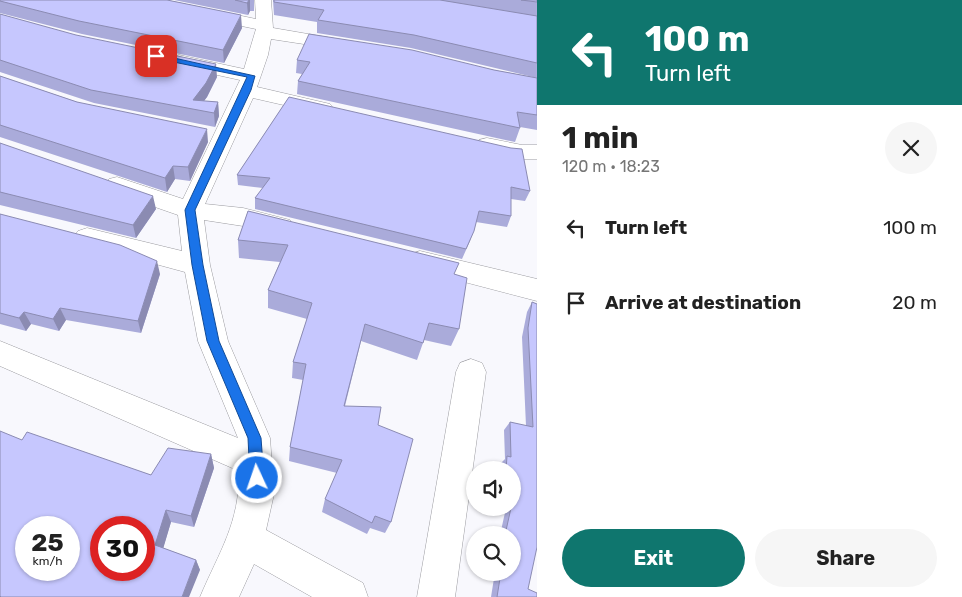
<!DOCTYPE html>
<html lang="en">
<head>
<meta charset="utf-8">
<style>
	:root { --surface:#fff; --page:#f6f6f6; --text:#222; --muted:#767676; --accent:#0f766e }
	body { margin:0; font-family:Rubik,sans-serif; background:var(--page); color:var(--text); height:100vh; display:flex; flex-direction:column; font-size:19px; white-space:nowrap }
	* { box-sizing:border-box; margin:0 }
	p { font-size:16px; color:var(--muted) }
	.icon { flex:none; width:28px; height:28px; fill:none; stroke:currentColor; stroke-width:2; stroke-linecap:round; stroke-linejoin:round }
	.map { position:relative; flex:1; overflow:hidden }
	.sheet { display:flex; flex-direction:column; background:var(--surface); width:425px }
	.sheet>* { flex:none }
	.hud { background:#0f766e; color:#fff; overflow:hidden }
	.controls { position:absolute; left:466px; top:461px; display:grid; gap:10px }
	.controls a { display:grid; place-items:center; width:55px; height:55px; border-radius:50%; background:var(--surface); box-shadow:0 1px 4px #0004; font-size:25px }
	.speed { position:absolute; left:15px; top:516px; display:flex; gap:10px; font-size:25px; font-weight:700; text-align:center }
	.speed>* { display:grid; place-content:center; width:65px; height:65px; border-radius:50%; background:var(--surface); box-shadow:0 1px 4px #0004; line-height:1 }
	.speed small { font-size:12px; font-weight:400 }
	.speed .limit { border:8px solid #d22; background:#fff; color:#111 }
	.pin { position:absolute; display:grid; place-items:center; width:42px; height:42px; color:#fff; margin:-21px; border-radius:10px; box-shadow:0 2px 8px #0006 }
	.me { position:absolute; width:55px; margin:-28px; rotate:357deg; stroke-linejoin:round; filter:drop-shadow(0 0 4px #0008) }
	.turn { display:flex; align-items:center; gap:18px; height:105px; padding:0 25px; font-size:22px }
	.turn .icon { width:65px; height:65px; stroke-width:2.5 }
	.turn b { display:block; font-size:35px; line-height:42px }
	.round { display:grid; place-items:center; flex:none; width:52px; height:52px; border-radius:26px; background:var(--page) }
	.summary { display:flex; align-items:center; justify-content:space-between; height:85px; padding:0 25px }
	h1 { font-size:30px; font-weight:700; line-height:38px }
	.action { display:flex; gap:10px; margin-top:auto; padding:10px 25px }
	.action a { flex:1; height:58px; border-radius:30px; background:var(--accent); color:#fff; font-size:20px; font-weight:700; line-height:58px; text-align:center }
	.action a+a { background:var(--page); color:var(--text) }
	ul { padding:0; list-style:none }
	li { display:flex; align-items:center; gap:15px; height:75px; padding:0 25px }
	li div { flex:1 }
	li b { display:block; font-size:19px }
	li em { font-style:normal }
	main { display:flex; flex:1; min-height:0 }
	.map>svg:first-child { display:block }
</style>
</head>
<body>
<main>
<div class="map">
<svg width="537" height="597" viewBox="0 0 537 597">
	<rect width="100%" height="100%" fill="#f8f8fd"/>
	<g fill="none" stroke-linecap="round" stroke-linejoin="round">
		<defs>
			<path id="minor" d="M133,0H165L256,19L255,0H271L273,28L343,40L349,41L352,45L349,49L343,50L271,39L268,55L257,87L330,104L333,108L330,112L323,114L253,98L205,204L243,208L290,220L293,226L290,232L281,235L243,226L204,220L210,265L228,341L270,438L274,494L266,530L363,583L368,597H312L254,564L239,597H200C219,552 240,523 239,471L0,366V341L238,438L198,341L185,272L78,243L74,237L78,231L87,228L182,251L178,215L109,191L105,185L109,179L117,177L183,199L240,80L172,65L170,61L172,57L179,55L244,69L256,29L141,5L135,4Z
				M487,138L522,145H537V159H522L479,150L476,145L479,140Z
				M420,251L537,279V301L411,268L407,261L411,254Z
				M471,359L482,363L486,372L455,597H417L456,372L460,363Z"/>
		</defs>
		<use href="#minor" stroke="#9b9ba0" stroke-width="1"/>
		<use href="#minor" fill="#fff" fill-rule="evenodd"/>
	</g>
	<path fill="#aaabda" d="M0,0L242,28L224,63L82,34L0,13Z
		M174,0H254V11H250L248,15Z
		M273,0H537V78L411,48L317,33V22L274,15Z
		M0,14L217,77L207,97L204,101L218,102L219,116L215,127L94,103L0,72Z
		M297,60L494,70L537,78V130L520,127V128L515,142L297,94L298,81L302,74L296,73Z
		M0,76L77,102L208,142L190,181L175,179L167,192L0,137Z
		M289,97L530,191L525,201L511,199V216L507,227L476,222L470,241L462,259L255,209V198L263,188L238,185L237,175Z
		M0,143L156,209L136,238L0,205Z
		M248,211L455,275L459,329L451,346L424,340L417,360L361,341L345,406L378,425L391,522L385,533L370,528L367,534L322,512L325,499L337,473L289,461L290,447L303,380L292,378L293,362L307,319L268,308V290L280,262L239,258L238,240Z
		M0,214L160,274L141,333L66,320L59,331L31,324L26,331L0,324Z
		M532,302L537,304L528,589L537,597H491L495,572H512V535H500L506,508H512V470H501V463L505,459L504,430L510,422L526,426L522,337L527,312Z
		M22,440L151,475L211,454L214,468L194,527L171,522L163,548L196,560L200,570L0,596Z"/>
	<path fill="#8b8bb2" d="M249,0H250V11L248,15L247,3Z
		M241,15L242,28L224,63L223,50Z
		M216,64L217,77L207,97L197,110L193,100Z
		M218,102L219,116L215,127L214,113Z
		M207,129L208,142L190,181L188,167Z
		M173,166L175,179L167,192L165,178Z
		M153,196L156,209L136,238L133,225Z
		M157,261L160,274L141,333L138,321Z
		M60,308L66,320L59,331L53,319Z
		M24,312L31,324L26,331L19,318Z
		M211,454L214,468L194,527L191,516Z
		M166,510L171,522L161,556L155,545Z
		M196,560L200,570L189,597H182Z"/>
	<path fill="#c6c7fe" stroke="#8b8bb2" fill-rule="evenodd" d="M0,0H167L241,15L223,50L79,21L0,1Z
		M235,0H249L247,3Z
		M274,0H440L537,16V63L414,35L318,20L324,10L274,2Z
		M521,0H537V2Z
		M0,14L76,35L216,64L206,83L193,100L218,102L214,113L91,90L0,60Z
		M309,34L412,50L494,70L537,78V115L517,112L520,128L298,81L310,62L297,60Z
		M0,76L77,102L207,129L188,167L173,166L165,178L0,125Z
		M289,97L511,148L522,149L530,191L511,187V216L479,211L474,231L466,249L255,198L270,178L237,175Z
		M0,143L153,196L133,225L0,192Z
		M248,211L459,263L454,274L467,278L459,329L429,323L423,343L365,324L344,406L381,407L378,425L413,439L391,522L375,516L372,523L325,499L342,460L290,447L306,364L293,362L312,303L268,290L288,245L238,240Z
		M0,214L120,245L157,261L138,321L60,308L53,319L24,312L19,318L0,313Z
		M532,302L537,304V547L528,589L537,593V597H497L501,572H512V535H505L511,508H512V502L514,494H512V470H506L507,456L511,457L510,422L533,427L528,328Z
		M0,431L22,440L27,432L151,475L168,448L211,454L191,516L166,510L155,545L196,560L182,597H1L0,596ZM26,528H69V570H26ZM101,528H144V570H101Z"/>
	<path fill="#1a73e8" stroke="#114b97" d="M156,54L255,76L251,90L195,210L203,265L219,341L261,438L264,478L262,483L257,485L252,483L250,478L248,438L207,341L192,265L185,210L247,77L154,58L152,56Z"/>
</svg>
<div class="controls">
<a><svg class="icon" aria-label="sound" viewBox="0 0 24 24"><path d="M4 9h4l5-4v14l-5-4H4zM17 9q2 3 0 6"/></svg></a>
<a><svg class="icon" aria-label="search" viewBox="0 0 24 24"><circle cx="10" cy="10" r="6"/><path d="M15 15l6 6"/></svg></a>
</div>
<div class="speed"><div>25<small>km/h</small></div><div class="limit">30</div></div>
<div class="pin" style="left:156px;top:56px;background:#d93025"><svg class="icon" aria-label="arrive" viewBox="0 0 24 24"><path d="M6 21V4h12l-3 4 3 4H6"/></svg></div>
<svg class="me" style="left:257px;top:478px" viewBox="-20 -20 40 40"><circle r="17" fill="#1a73e8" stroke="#fff" stroke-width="3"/><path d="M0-11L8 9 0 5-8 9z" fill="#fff"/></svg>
</div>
<section class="sheet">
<div class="hud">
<div class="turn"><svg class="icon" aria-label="left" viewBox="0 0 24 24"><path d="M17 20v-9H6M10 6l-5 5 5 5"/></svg><div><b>100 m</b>Turn left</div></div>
</div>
<div class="summary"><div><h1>1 min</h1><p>120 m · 18:23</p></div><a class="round"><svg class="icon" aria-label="close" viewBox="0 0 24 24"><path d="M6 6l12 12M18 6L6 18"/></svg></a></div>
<ul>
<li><svg class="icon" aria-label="left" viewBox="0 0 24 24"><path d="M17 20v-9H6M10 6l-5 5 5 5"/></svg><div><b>Turn left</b></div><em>100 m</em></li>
<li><svg class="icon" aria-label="arrive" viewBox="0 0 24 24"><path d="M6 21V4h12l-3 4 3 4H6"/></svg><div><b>Arrive at destination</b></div><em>20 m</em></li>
</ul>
<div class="action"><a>Exit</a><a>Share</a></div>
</section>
</main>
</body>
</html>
